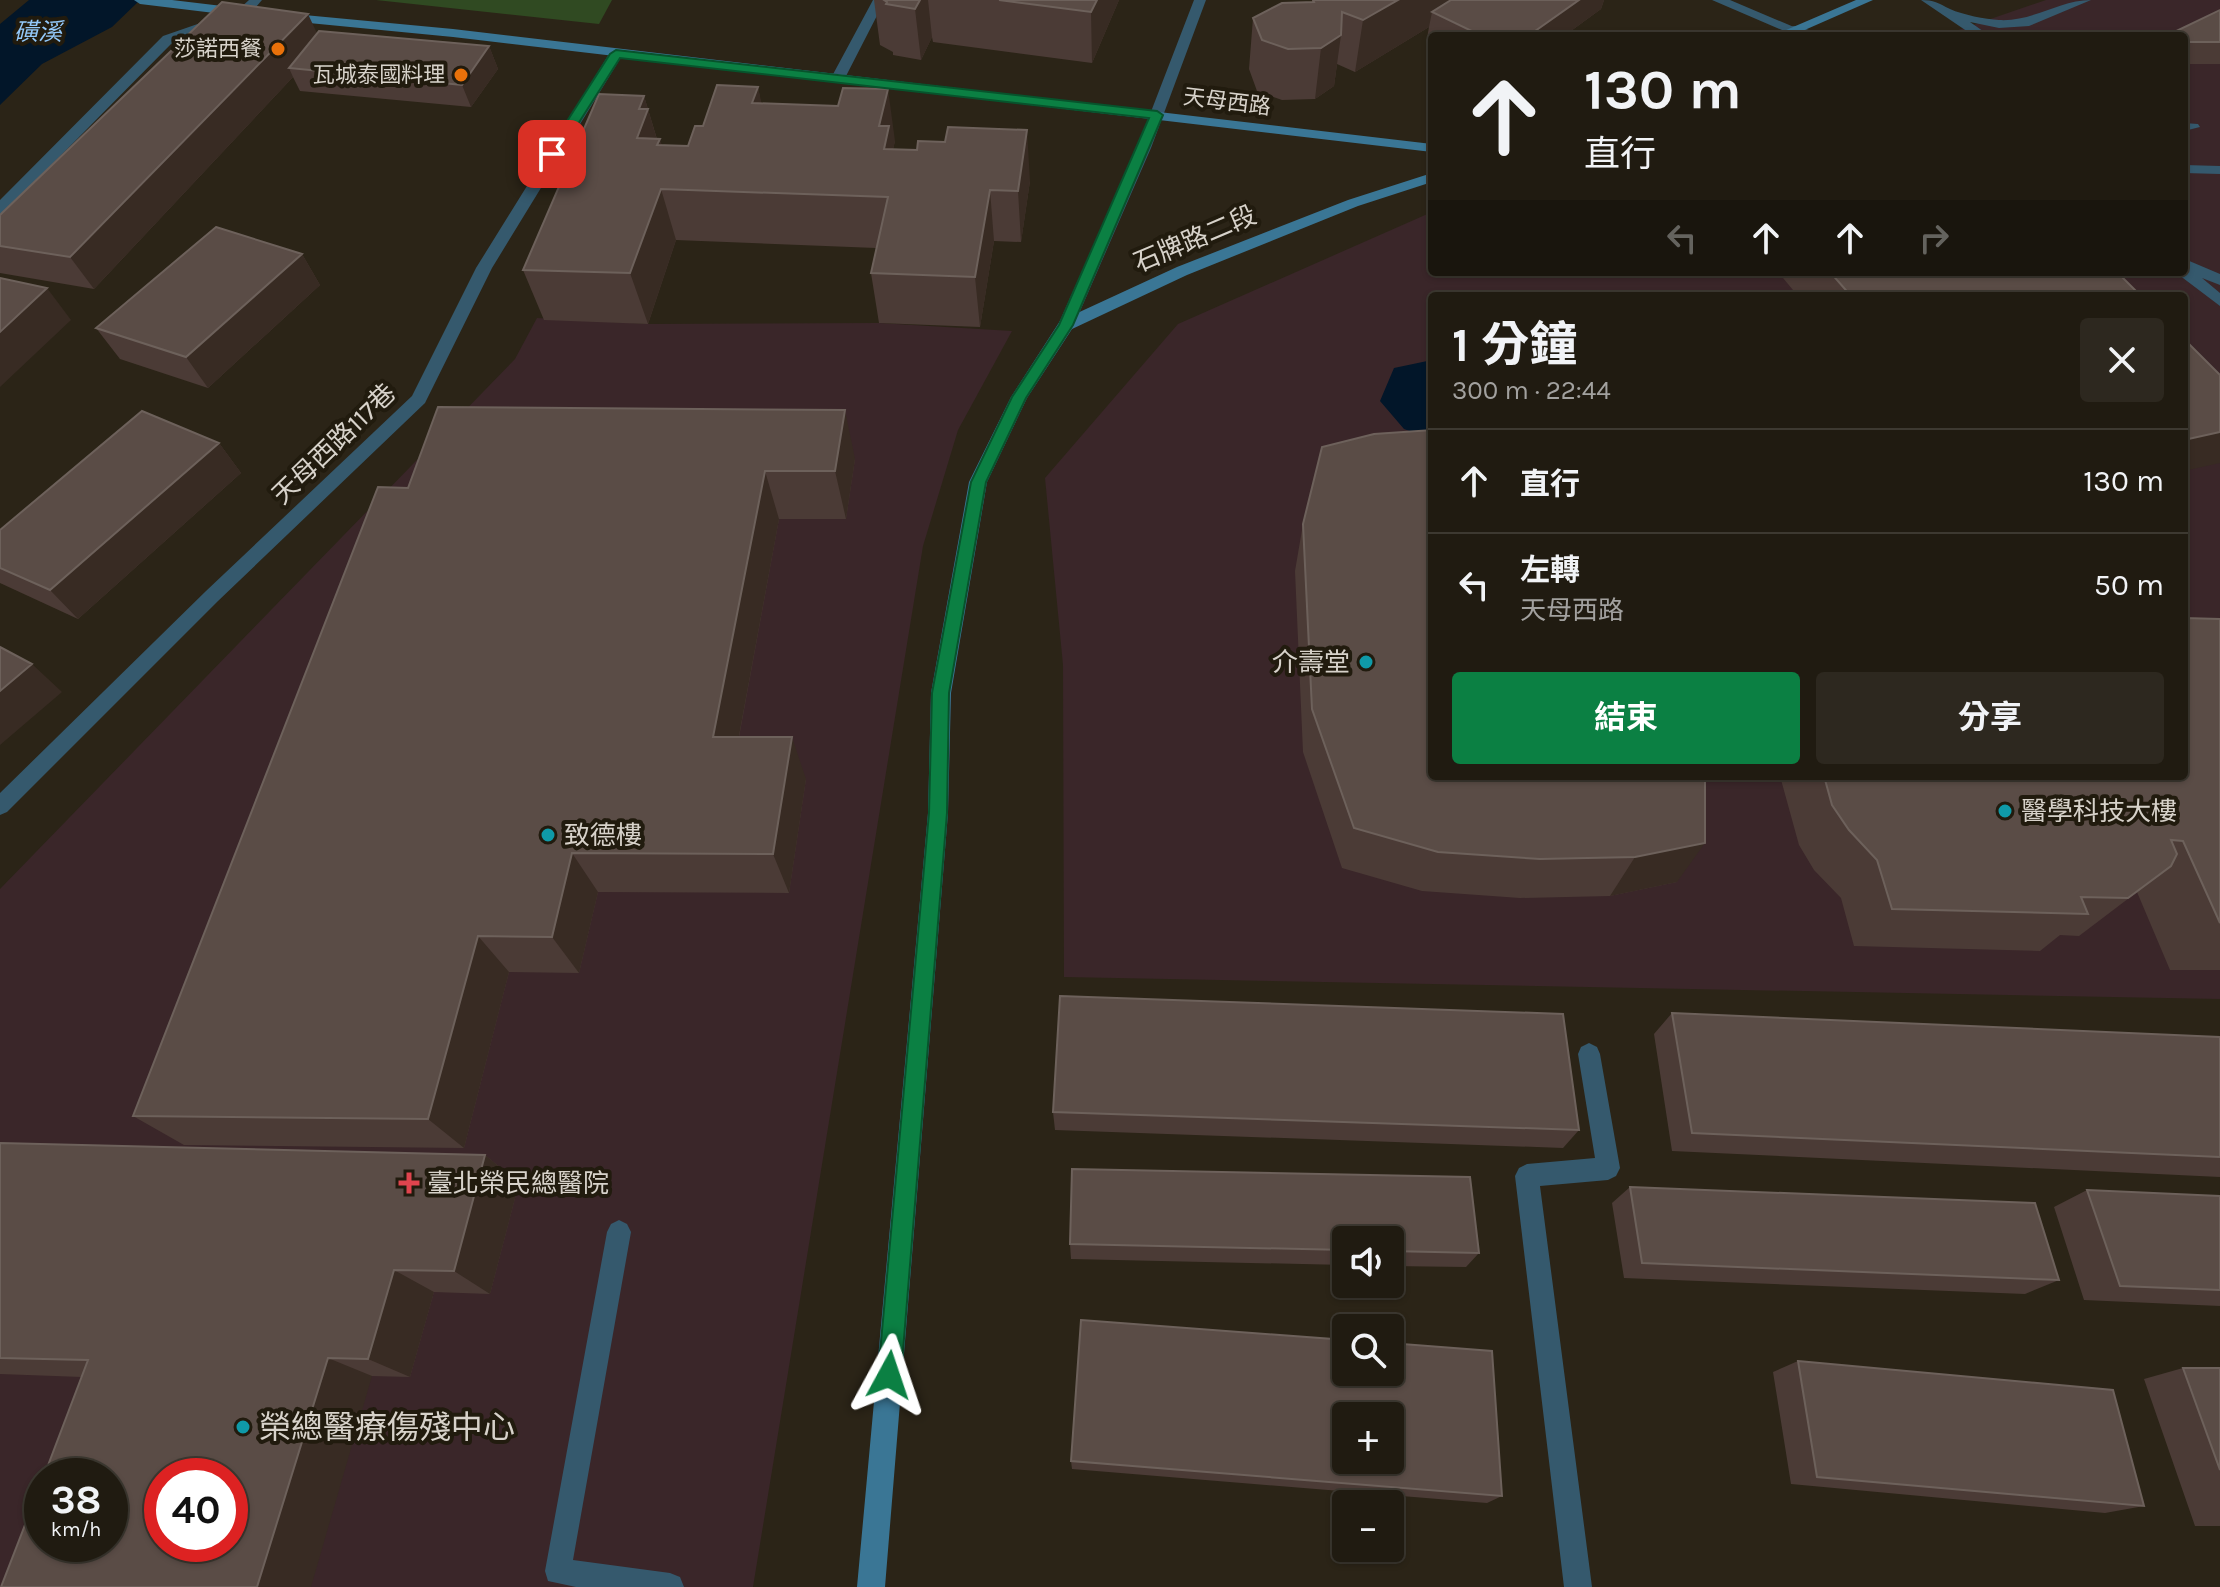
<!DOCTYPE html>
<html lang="zh-TW">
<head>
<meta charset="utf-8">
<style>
	:root { --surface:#201b11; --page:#2d281f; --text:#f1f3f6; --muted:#a2a19f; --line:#3d3931; --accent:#0b8043 }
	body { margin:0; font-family:Karla,"Noto Sans TC",sans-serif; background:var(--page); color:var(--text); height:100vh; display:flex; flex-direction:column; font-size:30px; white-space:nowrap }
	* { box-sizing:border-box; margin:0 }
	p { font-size:26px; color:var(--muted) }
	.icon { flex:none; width:44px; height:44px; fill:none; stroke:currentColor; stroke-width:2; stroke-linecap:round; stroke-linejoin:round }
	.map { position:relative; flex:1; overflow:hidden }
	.drawer { position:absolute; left:1428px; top:292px; width:760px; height:488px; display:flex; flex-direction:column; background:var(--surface); border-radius:8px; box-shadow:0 2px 6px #0004,0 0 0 2px var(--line) }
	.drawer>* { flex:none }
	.top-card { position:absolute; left:1428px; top:32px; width:760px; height:244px; border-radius:8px; box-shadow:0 2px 6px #0004,0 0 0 2px var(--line); background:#201b11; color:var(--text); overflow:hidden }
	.buttons { position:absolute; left:1332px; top:1226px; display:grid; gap:16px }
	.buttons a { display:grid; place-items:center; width:72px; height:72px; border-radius:8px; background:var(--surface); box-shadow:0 2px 6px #0004,0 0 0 2px var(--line); font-size:40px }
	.speed { position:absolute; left:24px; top:1458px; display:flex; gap:16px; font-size:40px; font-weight:700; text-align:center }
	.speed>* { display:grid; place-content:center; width:104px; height:104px; border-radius:50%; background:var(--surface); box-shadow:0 2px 6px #0004,0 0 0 2px var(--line); line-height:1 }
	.speed small { font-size:20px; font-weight:400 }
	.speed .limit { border:12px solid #d22; background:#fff; color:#111 }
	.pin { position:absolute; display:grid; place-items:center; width:68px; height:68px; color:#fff; margin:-34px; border-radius:16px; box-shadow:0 4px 12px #0006 }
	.me { position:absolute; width:88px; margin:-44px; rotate:5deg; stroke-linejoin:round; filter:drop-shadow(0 0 6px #0008) }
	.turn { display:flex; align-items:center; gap:28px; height:168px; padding:0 24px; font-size:36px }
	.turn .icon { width:104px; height:104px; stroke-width:2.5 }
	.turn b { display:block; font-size:56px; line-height:68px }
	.lanes { display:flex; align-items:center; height:76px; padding:0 24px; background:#0003; justify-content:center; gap:40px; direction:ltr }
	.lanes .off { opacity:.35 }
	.round { display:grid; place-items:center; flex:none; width:84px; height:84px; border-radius:8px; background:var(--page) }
	.overview { display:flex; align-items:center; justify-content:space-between; height:136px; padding:0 24px }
	h1 { font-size:48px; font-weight:700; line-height:60px }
	.cta { display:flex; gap:16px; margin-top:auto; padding:16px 24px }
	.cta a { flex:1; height:92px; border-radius:8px; background:var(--accent); color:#fff; font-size:32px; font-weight:700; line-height:92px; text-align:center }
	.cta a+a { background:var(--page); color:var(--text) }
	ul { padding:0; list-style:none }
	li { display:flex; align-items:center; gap:24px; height:104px; padding:0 24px; border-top:2px solid var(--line) }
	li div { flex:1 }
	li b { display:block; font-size:30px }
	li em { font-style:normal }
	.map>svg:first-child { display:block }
</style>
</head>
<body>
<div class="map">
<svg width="2220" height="1587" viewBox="0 0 2220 1587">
	<rect width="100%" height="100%" fill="#2b2417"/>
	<path fill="#3a2629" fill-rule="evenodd" d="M2046,0H2220V999L1064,977L1063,665L1045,478L1178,324L1432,212V272H2184V36H1941ZM1432,296H2184V776H1432Z
		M537,318L648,324L879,323L1012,331L958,430L923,546L753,1587H0V889L515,359ZM42,1476H110V1544H42ZM162,1476H230V1544H162Z"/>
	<path fill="#304a22" d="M376,0H612L599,24Z"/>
	<path fill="#021629" d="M29,0H140L112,27L42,64L0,105V24Z
		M1432,360V439L1404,429L1380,401L1394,368Z"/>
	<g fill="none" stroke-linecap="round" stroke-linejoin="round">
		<path fill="#35596d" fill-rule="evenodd" d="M1921,0C1934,0 1938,3 1950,9C1963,15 1985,19 1999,20C2033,22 2059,0 2091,0L2029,26L1999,28L1970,22L1990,36H1974Z
			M1794,26L1820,33L1822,36L1789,33V27Z
			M2184,123L2198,124L2200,127L2184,131Z
			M2184,165L2220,166V174L2184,173Z
			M2187,260L2220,274V285L2202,278L2220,293V306L2179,275L2177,272H2184V261Z
			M1589,1043L1597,1047L1600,1054L1620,1168L1616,1176L1608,1180L1540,1186L1592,1587H1564L1515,1176L1519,1168L1527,1164L1595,1158L1578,1054L1581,1047Z"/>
		<path fill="#35596d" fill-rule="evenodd" d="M249,0H262L248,16L173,42L5,212L0,214V200L163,36L238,10Z
			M873,0H885L845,78L833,81L831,78Z
			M1194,0H1206L1151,148L1074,325L1072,329H1060L1058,325L1137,148Z
			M1712,0H1730L1801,30L1789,33Z
			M616,50L623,54L492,268L425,403L218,601L7,812L0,815V793L206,591L412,396L476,268L609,54Z
			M619,1220L627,1224L631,1232L573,1560L670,1573L680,1577L684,1587H576L548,1581L545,1571L607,1232L611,1224Z"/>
		<path fill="#3a7695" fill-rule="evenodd" d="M134,0H172L239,8L246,12L239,16L140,4Z
			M1856,0H1873L1791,36H1772Z
			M283,13L453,29L1432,144V152L453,37L278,20L276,17Z
			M1432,173V182L1358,206L1187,275L1072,329L1027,398L987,482L951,693L948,813L885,1587H857L928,813L931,693L969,482L1011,397L1060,321L1177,267L1348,200Z"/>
	</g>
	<path fill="#4b3b36" d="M874,0H1119L1092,63L933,42L932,37L921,60L893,55V52L880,45Z
		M1312,0H1604L1601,9L1564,36H1432V47L1426,44L1429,27L1355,72L1337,64L1334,86L1315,99L1282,100L1257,91L1249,69L1253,18L1312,2Z
		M2220,10V64H2184V36Z
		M317,33L489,46L498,69L471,107L300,91L293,77L94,289L0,273V215Z
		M758,87L761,104L895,141L893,149L1030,181L1021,242L994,241L980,327L879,323L871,273L876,248L676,240L648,324L544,320L523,270L644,96L657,139L662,145L688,146L703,126Z
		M302,254L320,285L208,388L120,359L96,328Z
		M1778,272H2117L2141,296H1798Z
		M219,443L241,473L78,619L0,583V530Z
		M855,459L846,519H779L739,737L806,779L789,893L598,892L579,973L509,972L464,1148L184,1145L133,1116L408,488Z
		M1303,524L1705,776L1677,882L1610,896L1520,898L1422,891L1342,868L1303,752L1295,571Z
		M2220,619V970H2170L2137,892L2079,936L2060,935L2040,951L1854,946L1841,898L1814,870L1799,845L1780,776H2184Z
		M1672,1013L2220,1037V1177L1672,1151L1654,1034Z
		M1053,1112L1579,1130L1563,1148L1055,1130Z
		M0,1143L485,1155L519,1183L490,1294L434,1292L410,1377L372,1376L82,1377L0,1374Z
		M1072,1169L1470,1177L1479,1253L1466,1267L1390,1266V1240H1346V1265L1071,1259L1070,1244Z
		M1630,1187L2059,1280L2025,1294L1624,1278L1612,1203Z
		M2087,1190L2220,1196V1306L2084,1300L2054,1207Z
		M1798,1361L2144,1506L2105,1513L1791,1484L1773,1372Z
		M2183,1368H2220V1526H2195L2144,1379Z
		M1071,1461L1502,1496L1487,1503L1072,1469Z"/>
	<path fill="#382b23" d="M920,0H928L932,37L921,60L915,9Z
		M1097,0H1119L1092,63L1091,12Z
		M1398,0H1475L1432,12L1429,27L1355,72L1363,20Z
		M1579,0H1604L1601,9L1564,36H1528Z
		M308,14L323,46L289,68L293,77L94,289L70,257Z
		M1341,35L1334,86L1315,99L1321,48Z
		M489,46L498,69L471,107L462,85Z
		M758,87L769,138L752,103Z
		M888,89L895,141L893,150L891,200L879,126Z
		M644,96L658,143L660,139L675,190L637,138L639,109Z
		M1027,130L1030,181L1021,242L1018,191Z
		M661,189L676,240L648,324L630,273Z
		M990,190L994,241L980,327L975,277Z
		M302,254L320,285L208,388L186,357Z
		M47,288L71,320L0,387V332Z
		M845,410L855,459L846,519L835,471Z
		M2220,432V463L2184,471V440Z
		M219,443L241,473L78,619L50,590Z
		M765,471L779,519L731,779L713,737Z
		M32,664L62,692L0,745V691Z
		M792,737L806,779L789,893L773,854Z
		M1705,843L1677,882L1610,896L1635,857Z
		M572,853L598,892L579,973L552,937Z
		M478,936L509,972L464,1148L428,1119Z
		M485,1155L519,1183L490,1294L454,1271Z
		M394,1270L434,1292L410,1377L368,1359Z
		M328,1358L372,1376L311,1587H257Z"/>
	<path fill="#5a4c46" stroke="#6d615b" stroke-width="2" fill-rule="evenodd" d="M884,0H920L915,9L886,4L887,2Z
		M999,0H1097L1091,12Z
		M1313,0H1398L1363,20L1342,12L1341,35L1321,48L1288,49L1262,40L1253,18L1282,3L1314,2Z
		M1451,0H1579L1528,36H1482L1432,12Z
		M222,2L308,14L70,257L0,246V215Z
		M2220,10V42H2184V36H2166Z
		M319,31L489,46L462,85L289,68Z
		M717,85L758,87L752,103L838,106L843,88L888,89L879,126H889L884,149L917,150L918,141L945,142L948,127L1027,130L1018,191L990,190L975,277L871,273L888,197L661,189L630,273L523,270L599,94L644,96L639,109H648L637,138L660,139L657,145L688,146L695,126H703Z
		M216,227L302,254L186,357L96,328Z
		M1830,272H2117L2141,296H1851Z
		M0,278L47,288L0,332Z
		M2184,339L2220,375V432L2184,440Z
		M438,407L845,410L835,471H765L713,737H792L773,854L572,853L552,937L478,936L428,1119L133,1116L378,487L408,488Z
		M142,411L219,443L50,590L0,568V530Z
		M1432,430V776H1705V843L1635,857L1540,859L1438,852L1354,828L1312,709L1303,524L1322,447L1374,434Z
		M2184,618L2220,619V923L2183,841L2171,840L2177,854L2171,866L2128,898L2081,897L2088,914L1892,909L1877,860L1849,830L1832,805L1824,776H2184Z
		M0,647L32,664L0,691Z
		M1060,996L1563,1014L1579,1130L1053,1112Z
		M1672,1013L2220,1037V1157L1692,1133Z
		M0,1143L485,1155L454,1271L394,1270L368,1359L328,1358L257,1587H1L42,1481V1544H110V1476H44L88,1360L0,1358ZM162,1476H230V1544H162Z
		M1072,1169L1470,1177L1479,1253L1390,1251V1240H1346V1250L1070,1244Z
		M1630,1187L2035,1203L2059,1280L1642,1263Z
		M2087,1190L2220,1196V1290L2120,1286Z
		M1081,1320L1346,1340V1372H1390V1343L1492,1351L1502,1496L1071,1461ZM1346,1416H1390V1460H1346Z
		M1798,1361L2113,1390L2144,1506L1817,1477Z
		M2183,1368H2220V1470Z"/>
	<path fill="#0b8043" stroke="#07532c" stroke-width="2" d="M616,50L1157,111L1163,115L1073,325L1026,398L986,482L949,693L947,813L901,1375L897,1383L889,1387L881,1383L878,1375L929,813L932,693L971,482L1012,397L1059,325L1149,118L620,58L557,157H548L546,154L610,54Z"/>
	<g fill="#e8710a" stroke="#211b0e" stroke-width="3">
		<circle cx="278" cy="49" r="8"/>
		<circle cx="461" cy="75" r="8"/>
	</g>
	<g fill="#0f9aa8" stroke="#211b0e" stroke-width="3">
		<circle cx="1366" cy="662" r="8"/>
		<circle cx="2005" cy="811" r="8"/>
		<circle cx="548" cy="835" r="8"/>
		<circle cx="243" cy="1427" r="8"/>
	</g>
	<path fill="#e0444e" stroke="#211b0e" stroke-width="3" d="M405 1171h8v8h8v8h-8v8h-8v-8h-8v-8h8z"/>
	<g text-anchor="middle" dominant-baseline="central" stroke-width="8" stroke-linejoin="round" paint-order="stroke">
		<g font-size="22" fill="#d7d2ca" stroke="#211b0e" text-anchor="end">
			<text x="262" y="49">莎諾西餐</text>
			<text x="445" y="75">瓦城泰國料理</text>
		</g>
		<g font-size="22" fill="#d7d2ca" stroke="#211b0e">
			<text transform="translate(1227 102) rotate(7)">天母西路</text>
		</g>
		<g font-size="24" font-style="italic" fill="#93c8f9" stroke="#211b0e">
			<text x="38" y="32">磺溪</text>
		</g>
		<g font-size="26" fill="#d7d2ca" stroke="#211b0e">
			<text transform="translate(1195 239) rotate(-23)">石牌路二段</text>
			<text transform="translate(334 444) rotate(-44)">天母西路117巷</text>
		</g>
		<g font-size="26" fill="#d7d2ca" stroke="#211b0e" text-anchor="start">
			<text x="1350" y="662" text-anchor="end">介壽堂</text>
			<text x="2021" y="811">醫學科技大樓</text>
			<text x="564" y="835">致德樓</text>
			<text x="427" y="1183">臺北榮民總醫院</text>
		</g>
		<g font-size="32" fill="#d7d2ca" stroke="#211b0e" text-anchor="start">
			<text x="259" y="1427">榮總醫療傷殘中心</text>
		</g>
	</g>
</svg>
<div class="buttons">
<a><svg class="icon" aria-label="sound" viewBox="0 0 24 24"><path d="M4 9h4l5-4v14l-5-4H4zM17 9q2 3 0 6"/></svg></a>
<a><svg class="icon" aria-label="search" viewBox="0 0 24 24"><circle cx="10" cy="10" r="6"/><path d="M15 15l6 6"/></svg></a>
<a>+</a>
<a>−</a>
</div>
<div class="speed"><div>38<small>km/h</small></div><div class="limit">40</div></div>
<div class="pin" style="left:552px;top:154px;background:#d93025"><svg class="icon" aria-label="arrive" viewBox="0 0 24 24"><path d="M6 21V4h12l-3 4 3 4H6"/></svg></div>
<svg class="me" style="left:889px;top:1375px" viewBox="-20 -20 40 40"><path d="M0-17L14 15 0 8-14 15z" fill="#0b8043" stroke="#fff" stroke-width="4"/></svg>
<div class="top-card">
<div class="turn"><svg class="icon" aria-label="ahead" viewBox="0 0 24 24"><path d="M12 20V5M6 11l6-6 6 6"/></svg><div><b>130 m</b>直行</div></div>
<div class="lanes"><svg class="icon off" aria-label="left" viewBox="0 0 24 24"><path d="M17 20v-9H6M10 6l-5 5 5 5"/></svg><svg class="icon" aria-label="ahead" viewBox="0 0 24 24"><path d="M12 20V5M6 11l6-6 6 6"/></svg><svg class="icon" aria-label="ahead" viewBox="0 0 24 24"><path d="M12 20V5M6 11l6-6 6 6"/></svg><svg class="icon off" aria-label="right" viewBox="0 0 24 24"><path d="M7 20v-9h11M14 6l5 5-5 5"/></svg></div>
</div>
<section class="drawer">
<div class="overview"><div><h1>1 分鐘</h1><p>300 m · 22:44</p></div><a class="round"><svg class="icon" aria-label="close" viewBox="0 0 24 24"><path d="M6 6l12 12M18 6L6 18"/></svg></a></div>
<ul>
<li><svg class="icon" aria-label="ahead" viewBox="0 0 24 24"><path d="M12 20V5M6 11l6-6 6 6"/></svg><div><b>直行</b></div><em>130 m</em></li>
<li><svg class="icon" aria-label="left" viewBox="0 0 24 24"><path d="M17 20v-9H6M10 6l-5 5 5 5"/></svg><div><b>左轉</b><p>天母西路</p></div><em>50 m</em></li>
</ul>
<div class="cta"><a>結束</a><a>分享</a></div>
</section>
</div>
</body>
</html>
